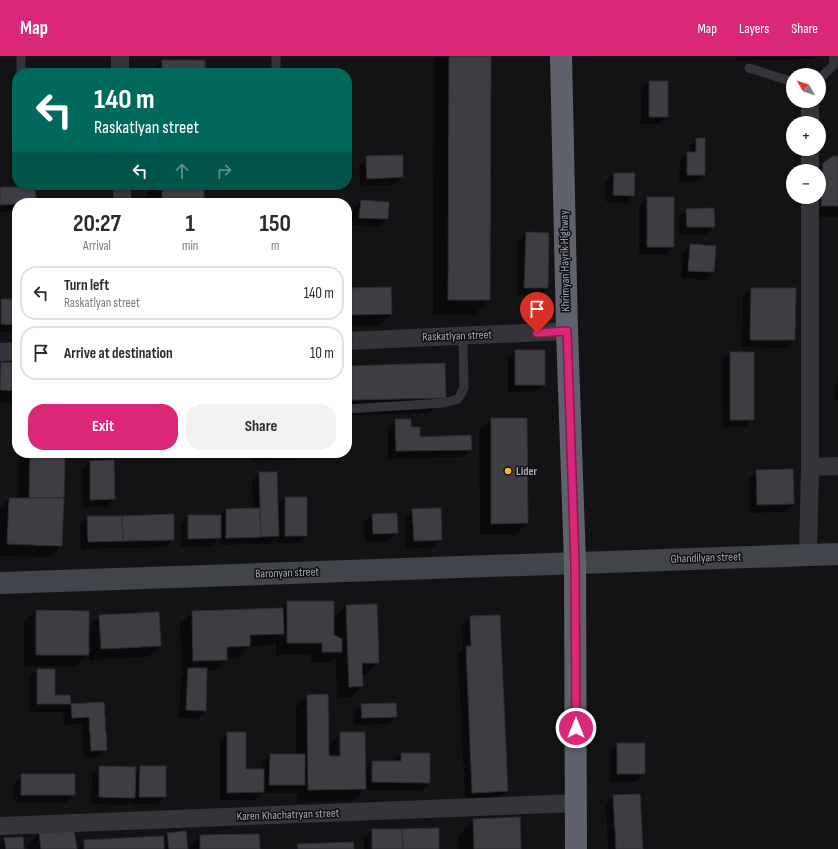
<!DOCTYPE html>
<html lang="en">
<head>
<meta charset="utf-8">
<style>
	:root { --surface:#fff; --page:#f2f2f3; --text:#2b2b33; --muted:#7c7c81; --line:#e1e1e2; --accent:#db2777 }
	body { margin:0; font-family:"Sofia Sans Condensed",sans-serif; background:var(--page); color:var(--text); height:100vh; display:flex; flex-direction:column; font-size:15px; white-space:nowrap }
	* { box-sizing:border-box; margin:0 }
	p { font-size:13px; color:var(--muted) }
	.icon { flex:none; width:22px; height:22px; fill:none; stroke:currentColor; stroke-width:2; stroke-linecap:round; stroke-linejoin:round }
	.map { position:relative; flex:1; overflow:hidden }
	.sheet { position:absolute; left:12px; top:142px; width:340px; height:260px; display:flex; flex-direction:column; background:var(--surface); border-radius:16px; box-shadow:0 1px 3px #0004 }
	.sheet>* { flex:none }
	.guide { position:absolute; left:12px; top:12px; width:340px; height:122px; border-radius:16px; box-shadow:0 1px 3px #0004; background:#00695c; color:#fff; overflow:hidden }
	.needle { width:26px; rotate:309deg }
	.controls { position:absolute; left:786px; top:12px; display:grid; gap:8px }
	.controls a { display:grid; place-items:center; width:40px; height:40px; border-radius:50%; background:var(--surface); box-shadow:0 1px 3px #0004; font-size:20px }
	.pin { position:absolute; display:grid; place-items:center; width:34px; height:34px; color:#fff; margin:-41px -17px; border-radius:50% 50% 50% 0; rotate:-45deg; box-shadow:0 0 4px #0007 }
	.pin .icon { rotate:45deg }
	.me { position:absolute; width:44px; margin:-22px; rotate:0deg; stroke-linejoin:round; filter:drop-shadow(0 0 3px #0008) }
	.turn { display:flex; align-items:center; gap:14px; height:84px; padding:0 16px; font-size:18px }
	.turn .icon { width:52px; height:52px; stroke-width:2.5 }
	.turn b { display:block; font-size:28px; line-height:34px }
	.lanes { display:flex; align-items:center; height:38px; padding:0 16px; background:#0003; justify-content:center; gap:20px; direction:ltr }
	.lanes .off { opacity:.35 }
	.eta { display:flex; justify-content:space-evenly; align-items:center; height:68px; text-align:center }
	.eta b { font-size:24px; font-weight:700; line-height:28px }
	.cta { display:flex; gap:8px; margin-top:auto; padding:8px 16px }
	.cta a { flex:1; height:46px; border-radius:16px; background:var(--accent); color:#fff; font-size:16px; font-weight:700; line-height:46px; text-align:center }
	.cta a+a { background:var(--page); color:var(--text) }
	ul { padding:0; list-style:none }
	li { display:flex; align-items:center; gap:12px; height:54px; margin:0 8px 6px; padding:0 8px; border:2px solid var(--line); border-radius:16px }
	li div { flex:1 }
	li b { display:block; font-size:15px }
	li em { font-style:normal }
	header { display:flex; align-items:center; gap:24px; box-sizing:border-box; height:56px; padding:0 20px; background:var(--accent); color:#fff }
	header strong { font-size:19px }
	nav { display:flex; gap:22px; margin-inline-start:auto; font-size:14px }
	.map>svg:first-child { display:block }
</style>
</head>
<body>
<header>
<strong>Map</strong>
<nav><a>Map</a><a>Layers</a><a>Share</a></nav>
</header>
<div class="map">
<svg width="838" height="793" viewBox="0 0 838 793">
	<rect width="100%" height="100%" fill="#131315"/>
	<path fill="#0007" fill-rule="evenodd" d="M434,0H490L489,243L474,259H433Z
		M736,0H816L813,3L736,5Z
		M163,5L204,17H151Z
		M649,26L667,60L659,68H641V34Z
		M697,83L704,118L696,126H679L680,104L687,97H689V91Z
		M402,100V121L395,129L360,130L359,109L367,101Z
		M838,101V161H810L819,141V115H816L823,107Z
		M614,118H634L633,139L626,147L606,146V125Z
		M147,129H203V147H147Z
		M0,132L35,147H17V156H0Z
		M647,142H673V191L665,199H639V150Z
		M361,145L388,147L387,163L379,171L352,169L353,153Z
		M687,154L714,170L706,178L679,179V162Z
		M526,177L548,178L547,232L539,240L517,239L518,185Z
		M691,189L715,191L713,216L705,224L681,222L683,197Z
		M347,233L391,258L379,270H347Z
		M751,233L794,284L786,292L742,291L743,240Z
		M2,244H17V276H0V245Z
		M515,295L544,328L536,336H508V303Z
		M730,297L753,363L745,371H723L722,305Z
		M2,307L17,308V347L0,346V309Z
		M347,311L445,341L430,357L347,359Z
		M838,318V345L834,344Z
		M491,363H526L527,467L515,479H480L479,375Z
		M395,364L410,372L419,382L471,393L463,401L388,403V372Z
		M19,397H64L61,489L49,501L0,500V452L9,443H18Z
		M140,397H204L198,403L140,402Z
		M253,397H306L299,403L253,405Z
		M90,406L114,443L106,451H83L82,413Z
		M756,415L793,448L785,456L750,457L749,423Z
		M260,417L277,450L285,442L306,480L298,487H277V480L270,488L219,489V483L212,490H181V468L189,460H220L226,454L253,453L252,425Z
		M413,454L441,484L433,491L406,493L405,462Z
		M372,459L396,477L389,485L365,486L364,467Z
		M88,461L173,484L166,491L81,493L80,469Z
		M287,546L333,563L346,550L378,606L366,618H362V629L351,641L337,642L336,601L329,607H311V598L276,599V585L271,589L249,590L237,602H226V603L215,615H206L205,655L197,663L179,662L181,620L185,616H182L180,568L192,556L280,553Z
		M36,555L88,572L99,560L160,589L148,601L89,604V597L76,610H24V567Z
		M499,560L507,735L499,742L465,744L458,599L463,594L462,569L470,561Z
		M37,614L54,640H70V649L103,647L106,693L98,701L84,702L82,668L64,669L63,656H29V621Z
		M307,640L327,690L341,677L364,714L372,706H393L401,698L429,727L421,735L364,734L353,745L297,746V737H262L255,744H220V685L228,677L245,714H262V707L270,699H296V651Z
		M362,649L396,660L388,668L354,669V657Z
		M618,688L644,718L636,726H610V696Z
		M100,711L135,716L140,711L165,741L157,748H132V743L126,749L91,748L92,719ZM94,740H128V742H94Z
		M22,719L74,738L66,746H14V727Z
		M613,740L642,793H608L606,748Z
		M473,764L520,793H458V780Z
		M372,774L438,793H364V782Z
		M39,778L76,793H28L27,789Z
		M167,778L187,792L200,780L258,779L259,793H77L85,785L163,783Z
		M5,783L23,793H0V788Z"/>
	<path fill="#3c3e43" stroke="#2d2d31" d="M449,0H491L490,244H448Z
		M162,4H205V17H162Z
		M649,25H668V61H649Z
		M696,82H705V119H687V96H696Z
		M403,99V121L367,123L366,100Z
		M833,100H838V150H821L823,107Z
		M614,117H635L634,140L613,139Z
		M162,129H204V147H162Z
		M0,131H35L36,147H17V148L0,149Z
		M647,141H674V191H647Z
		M361,144L389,146L388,163L359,162Z
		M714,152L715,171H687L686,153Z
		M526,176L549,177L548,232H524Z
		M690,188L716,190L714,216L688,215Z
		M391,231L392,258L347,259V232Z
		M751,232H796L795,284H750Z
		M1,243H17V269L1,268Z
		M515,294H545V329H515Z
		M730,296H754V364H730Z
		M1,306L17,307V335L0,334Z
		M445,307L446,342L347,344V310Z
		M491,362H527L528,467L491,468Z
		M395,363H411V371H420V381L471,379L472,394L396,395Z
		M30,397H65L64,442H29Z
		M114,404L115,443L90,444V405Z
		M793,413L794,448L757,449L756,414Z
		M259,416H277L279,480L261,481Z
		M285,441H307V480H285Z
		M9,442H64L62,490L7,488Z
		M260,452L261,481L226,482V453Z
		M441,452L442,484L414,485L412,453Z
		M397,457L398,477L373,478L372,458Z
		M174,458V484L123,485L122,460Z
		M188,459H221V482L188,483Z
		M87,460H122L123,485L88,486Z
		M287,545H334V579L342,583V596H322V587H287Z
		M377,548L379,607H362L363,630L349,631L346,549Z
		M283,552L284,578L250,579V590L227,591V604L193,605L192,555Z
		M36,554L89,555V599H36Z
		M159,556L161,590L101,593L99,559Z
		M500,559L508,735L472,737L466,590H471L470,560Z
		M188,612H207L206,655L186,654Z
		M37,613H55V639H70L71,648H37Z
		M328,638L329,700H340V676H365L366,733L308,734L307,639Z
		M104,646L107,694L91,695L89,661L72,662L71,648Z
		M396,647L397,661L362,662L361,648Z
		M227,676H246V713H264V736L227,737Z
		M617,687H645V718H617Z
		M401,697H430V727L372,726V705H401Z
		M270,698H305V729H269Z
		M99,710L136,711L135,742L99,741Z
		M140,710H166V741H139Z
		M21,718H75V739H21Z
		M640,738L643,793H616L613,739Z
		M520,761L521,793H474L473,763Z
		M439,772V793H403L402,773Z
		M74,773L77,793H41L39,777Z
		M372,773H402L403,793H372Z
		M186,775L188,793H169L167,777Z
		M259,778L260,793H200V779Z
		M164,780V793H84V784Z
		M23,781L24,793H6L4,782Z
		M353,786L354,793H298L297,788Z"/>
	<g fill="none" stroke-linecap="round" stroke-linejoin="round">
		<path stroke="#34353a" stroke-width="9" d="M21,0V17
			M276,0V17
			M749,12L793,26
			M819,23L833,10L834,0
			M347,353L444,347L458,343L464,332L463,280"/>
		<path stroke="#34353a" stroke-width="18" d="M120,0V17
			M810,45V67
			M810,93V115
			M122,129V147
			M347,285L567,275
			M0,296L17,295
			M810,411L838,410
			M808,499L810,411V141
			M0,770L576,747"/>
		<path stroke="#41444b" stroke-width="22" d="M0,527L838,498"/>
		<path stroke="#5f626c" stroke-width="22" d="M561,0L567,275L575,507L576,793"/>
	</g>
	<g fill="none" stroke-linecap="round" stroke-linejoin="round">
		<defs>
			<path id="route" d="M537,277L567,275L575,507L576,672"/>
		</defs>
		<use href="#route" stroke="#8e194d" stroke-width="10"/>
		<use href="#route" stroke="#db2777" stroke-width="7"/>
	</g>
	<circle fill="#ffb521" stroke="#0e0e10" stroke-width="1.5" cx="508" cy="415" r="4"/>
	<g text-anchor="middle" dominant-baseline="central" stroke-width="3" stroke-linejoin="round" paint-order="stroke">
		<g font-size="12" fill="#a3a9b7" stroke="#0e0e10">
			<text transform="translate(565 205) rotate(-91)">Khrimyan Hayrik Highway</text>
			<text transform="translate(457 280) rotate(-2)">Raskatlyan street</text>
			<text transform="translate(706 502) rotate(-2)">Ghandilyan street</text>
			<text transform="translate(287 517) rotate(-2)">Baronyan street</text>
			<text transform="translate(288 759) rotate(-2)">Karen Khachatryan street</text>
		</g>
		<g font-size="12" font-weight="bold" fill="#a3a9b7" stroke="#0e0e10" text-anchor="start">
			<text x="516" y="415">Lider</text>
		</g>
	</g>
</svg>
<div class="controls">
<a><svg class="needle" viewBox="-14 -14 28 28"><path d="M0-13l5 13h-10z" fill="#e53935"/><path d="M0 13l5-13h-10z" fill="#7c7c81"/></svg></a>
<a>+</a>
<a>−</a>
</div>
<div class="pin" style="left:537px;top:277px;background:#d93025"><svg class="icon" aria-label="arrive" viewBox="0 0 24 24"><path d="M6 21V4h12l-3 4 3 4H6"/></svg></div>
<svg class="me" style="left:576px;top:672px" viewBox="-20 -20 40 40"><circle r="17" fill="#db2777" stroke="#fff" stroke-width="3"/><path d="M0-11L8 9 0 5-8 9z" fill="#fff"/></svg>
<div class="guide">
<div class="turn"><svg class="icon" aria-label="left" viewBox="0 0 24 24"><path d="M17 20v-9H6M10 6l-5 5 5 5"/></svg><div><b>140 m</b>Raskatlyan street</div></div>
<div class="lanes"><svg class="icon" aria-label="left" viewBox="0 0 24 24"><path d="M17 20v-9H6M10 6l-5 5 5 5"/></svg><svg class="icon off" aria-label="ahead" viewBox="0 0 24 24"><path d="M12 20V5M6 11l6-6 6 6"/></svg><svg class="icon off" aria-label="right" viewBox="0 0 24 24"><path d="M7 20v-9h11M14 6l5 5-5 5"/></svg></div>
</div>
<section class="sheet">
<div class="eta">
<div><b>20:27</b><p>Arrival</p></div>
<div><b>1</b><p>min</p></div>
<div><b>150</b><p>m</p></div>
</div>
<ul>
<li><svg class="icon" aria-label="left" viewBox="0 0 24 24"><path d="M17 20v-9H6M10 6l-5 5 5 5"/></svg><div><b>Turn left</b><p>Raskatlyan street</p></div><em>140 m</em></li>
<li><svg class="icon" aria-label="arrive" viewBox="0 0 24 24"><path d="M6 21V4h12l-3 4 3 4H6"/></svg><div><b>Arrive at destination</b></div><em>10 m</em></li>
</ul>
<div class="cta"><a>Exit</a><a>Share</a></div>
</section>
</div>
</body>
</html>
